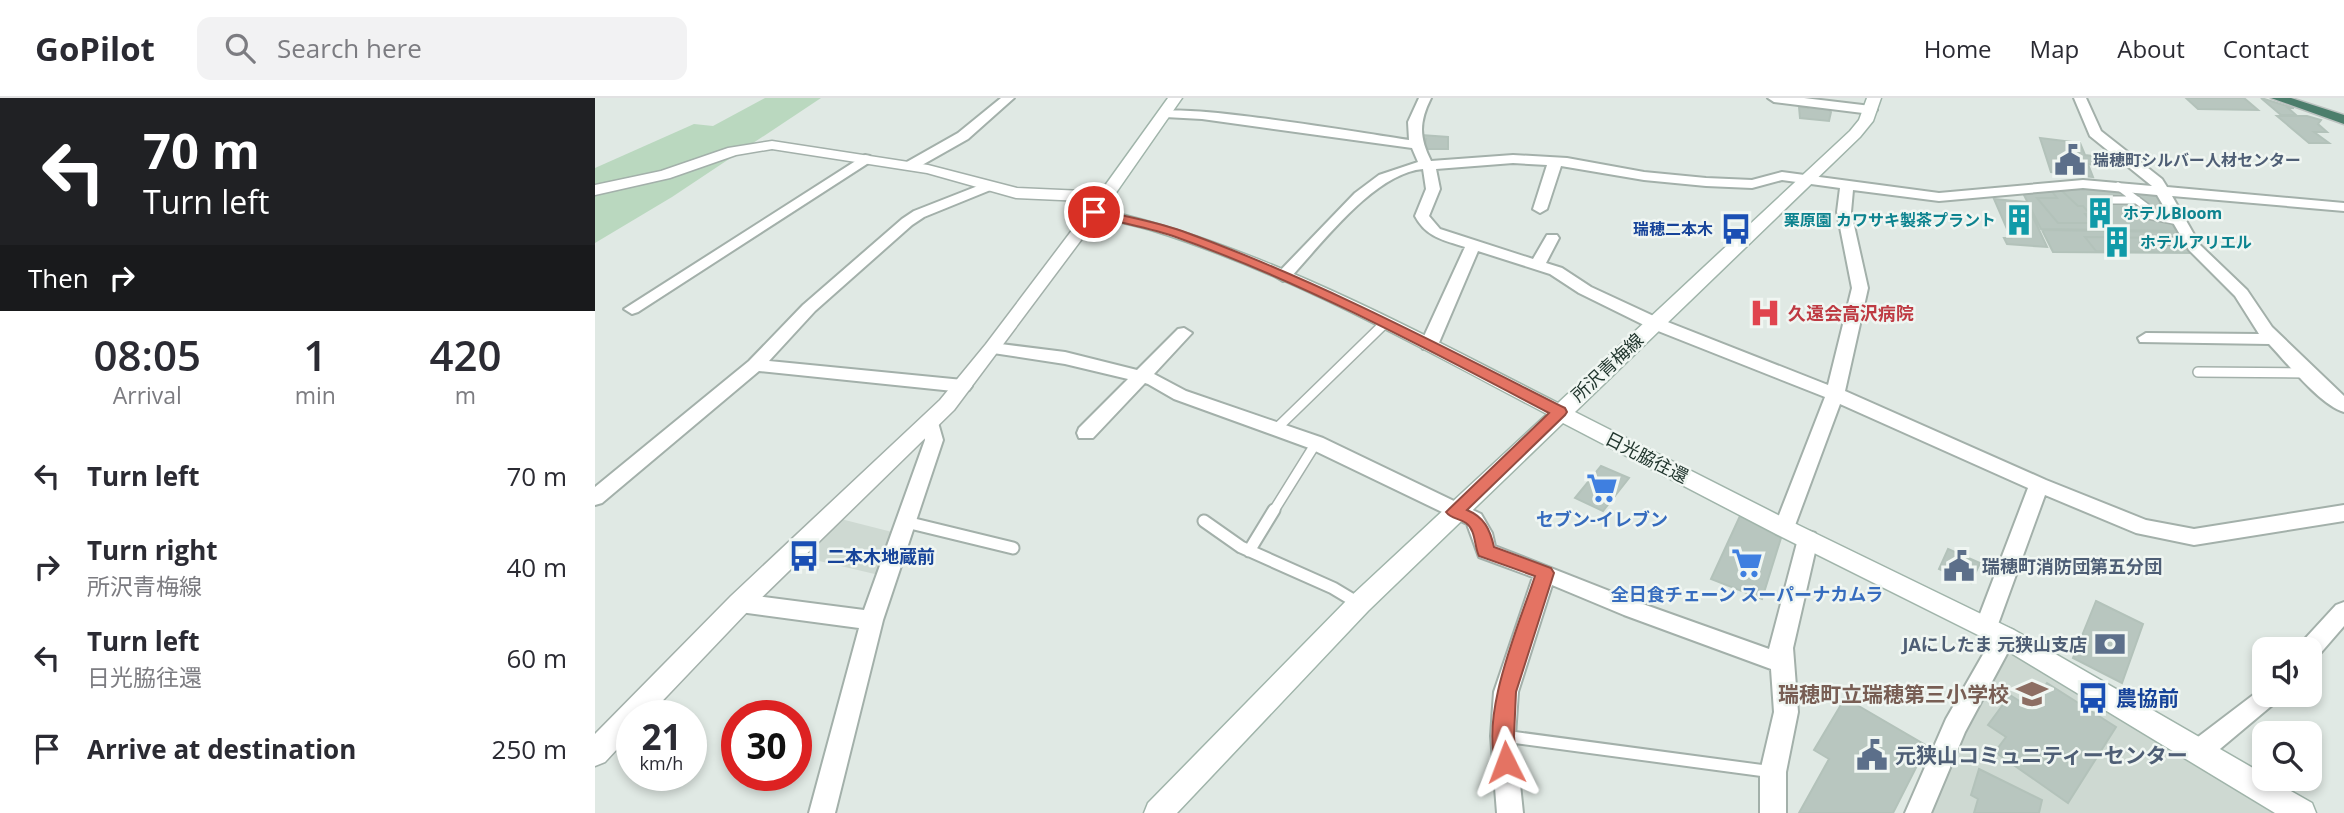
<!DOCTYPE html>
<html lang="en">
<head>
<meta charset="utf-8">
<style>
	:root { --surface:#fff; --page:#f2f2f3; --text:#2b2b33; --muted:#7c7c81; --line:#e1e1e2 }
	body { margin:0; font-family:"Open Sans","Noto Sans JP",sans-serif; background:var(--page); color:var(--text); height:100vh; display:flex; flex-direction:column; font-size:26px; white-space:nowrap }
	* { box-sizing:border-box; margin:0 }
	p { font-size:23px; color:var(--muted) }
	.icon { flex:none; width:38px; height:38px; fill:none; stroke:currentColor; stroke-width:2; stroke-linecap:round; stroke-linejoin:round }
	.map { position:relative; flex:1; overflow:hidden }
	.details { display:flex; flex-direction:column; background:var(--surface); width:595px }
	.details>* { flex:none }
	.top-card { background:#202124; color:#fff; overflow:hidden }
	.controls { position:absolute; left:1657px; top:539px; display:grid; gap:14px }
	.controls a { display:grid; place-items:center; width:70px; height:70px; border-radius:14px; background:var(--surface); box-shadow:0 4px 10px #0003; font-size:35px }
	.speed { position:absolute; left:21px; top:602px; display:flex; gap:14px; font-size:35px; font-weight:700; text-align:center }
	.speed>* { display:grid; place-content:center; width:91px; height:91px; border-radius:50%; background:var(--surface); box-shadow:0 4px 10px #0003; line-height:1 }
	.speed small { font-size:18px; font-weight:400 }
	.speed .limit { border:10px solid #d22; background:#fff; color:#111 }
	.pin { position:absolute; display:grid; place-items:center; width:60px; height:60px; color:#fff; margin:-30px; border:4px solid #fff; border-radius:50%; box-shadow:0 2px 7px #0007 }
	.me { position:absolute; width:77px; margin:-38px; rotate:357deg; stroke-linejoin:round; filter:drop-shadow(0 0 5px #0008) }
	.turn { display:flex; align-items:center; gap:24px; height:147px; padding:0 28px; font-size:32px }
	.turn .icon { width:91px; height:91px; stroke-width:2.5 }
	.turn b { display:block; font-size:49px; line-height:60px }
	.then { display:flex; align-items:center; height:66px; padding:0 28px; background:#0003; gap:14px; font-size:26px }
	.eta { display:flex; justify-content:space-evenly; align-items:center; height:119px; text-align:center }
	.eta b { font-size:42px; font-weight:600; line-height:49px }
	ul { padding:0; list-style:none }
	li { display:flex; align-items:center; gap:21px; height:91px; padding:0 28px }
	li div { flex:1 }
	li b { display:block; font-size:26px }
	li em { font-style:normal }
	header { display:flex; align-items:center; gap:42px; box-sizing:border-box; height:98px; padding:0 35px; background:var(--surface); border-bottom:2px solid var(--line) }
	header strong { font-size:33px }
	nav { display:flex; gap:38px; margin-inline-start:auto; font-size:24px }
	.search { width:490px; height:63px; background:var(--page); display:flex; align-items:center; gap:18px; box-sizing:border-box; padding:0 24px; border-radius:14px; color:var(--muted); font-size:26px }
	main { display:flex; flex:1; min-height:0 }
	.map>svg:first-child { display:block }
</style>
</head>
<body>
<header>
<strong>GoPilot</strong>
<div class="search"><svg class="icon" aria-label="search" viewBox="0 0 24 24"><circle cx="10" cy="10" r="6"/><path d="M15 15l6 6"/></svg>Search here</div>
<nav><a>Home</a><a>Map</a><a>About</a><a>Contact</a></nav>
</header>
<main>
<section class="details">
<div class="top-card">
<div class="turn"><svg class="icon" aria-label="left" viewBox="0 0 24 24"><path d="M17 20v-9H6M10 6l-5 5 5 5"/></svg><div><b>70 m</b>Turn left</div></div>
<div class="then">Then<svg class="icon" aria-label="right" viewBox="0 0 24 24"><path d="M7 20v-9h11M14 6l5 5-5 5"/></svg></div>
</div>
<div class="eta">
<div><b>08:05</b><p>Arrival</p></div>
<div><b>1</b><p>min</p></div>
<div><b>420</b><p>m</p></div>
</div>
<ul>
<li><svg class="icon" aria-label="left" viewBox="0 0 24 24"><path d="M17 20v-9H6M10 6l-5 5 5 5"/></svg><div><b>Turn left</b></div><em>70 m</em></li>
<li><svg class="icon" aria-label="right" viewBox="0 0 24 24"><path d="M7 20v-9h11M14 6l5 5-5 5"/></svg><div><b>Turn right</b><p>所沢青梅線</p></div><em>40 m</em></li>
<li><svg class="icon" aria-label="left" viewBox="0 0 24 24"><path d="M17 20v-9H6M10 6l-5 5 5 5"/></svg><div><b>Turn left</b><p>日光脇往還</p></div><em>60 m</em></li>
<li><svg class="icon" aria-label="arrive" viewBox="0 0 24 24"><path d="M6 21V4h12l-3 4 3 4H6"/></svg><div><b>Arrive at destination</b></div><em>250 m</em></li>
</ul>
</section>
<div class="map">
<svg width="1749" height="715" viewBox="0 0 1749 715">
	<rect width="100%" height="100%" fill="#e0e9e4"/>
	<path fill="#ced9d2" d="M242,420L301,435L284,477L203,458Z
		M1416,552L1578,655L1681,715H1333L1410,553Z"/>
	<path fill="#bad8bf" d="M170,0H226L77,99L0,145V70L99,26L118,28Z"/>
	<path fill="#b8c6bf" stroke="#b3c2ba" stroke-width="2" d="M1591,0H1649L1663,12L1603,11Z
		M1666,0L1699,10H1693L1701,17H1686Z
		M1213,7L1233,11L1236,14L1234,23L1205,20L1204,9L1213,10Z
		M1682,18H1712L1726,22L1723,26L1732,34H1719L1734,45H1714Z
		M826,37L853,39V51H833L830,49L831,41H825Z
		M1445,40L1485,45L1490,57L1497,58L1500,67L1493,66L1498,79L1456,74Z
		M1479,88L1552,93L1564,98L1581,133L1446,131L1428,95Z
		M1456,92H1466L1483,108H1488L1495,116H1490L1497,125H1463L1442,100H1462Z
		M1399,101L1431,104L1452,149L1412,146L1409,140H1416Z
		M1447,132L1582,134L1599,155L1458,154Z
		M1490,139L1568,140L1582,154L1501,153Z
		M1006,368L1034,380L1008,413L980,400Z
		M1145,418L1186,440L1167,501L1116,481Z
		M1353,451L1385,465L1376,485L1344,471Z
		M1501,503L1548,526L1527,585L1478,560Z
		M1452,585L1521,629L1473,705L1400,654L1411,639L1393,627L1415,597L1434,609Z
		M1250,600L1332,648L1298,715H1204L1234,661L1219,652Z
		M1384,671L1447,702L1444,715H1379L1383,701L1376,697Z"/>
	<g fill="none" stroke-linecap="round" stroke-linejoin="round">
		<defs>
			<path id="service-far2" d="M1523,88L1551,109L1553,117L1583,123
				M1515,102H1542
				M1571,143L1595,144"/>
			<path id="service-far1" d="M1603,274L1711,275
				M682,330L790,225
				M678,414L721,345"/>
			<path id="service" d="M609,423L646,449L738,490L763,505
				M311,424L418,450
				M654,453L679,412
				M909,638L1178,674"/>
			<path id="minor" d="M406,0H419L373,41L320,71H310V65L363,35Z
				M824,0H836C824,24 824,39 836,63L918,57L972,60L1049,74L1111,80L1157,82L1187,74L1344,95L1488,82L1557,88L1495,38L1479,0H1491L1506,33L1567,81L1572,89L1749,105V113L1577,98L1605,147L1652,192L1677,229L1749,298V314C1725,307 1692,265 1674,246L1545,244L1543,240L1551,235L1664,236L1640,198L1594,152L1562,97L1488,90L1344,103L1258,92L1256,114L1273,190L1250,293L1451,382L1551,422L1599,431L1749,407V423L1599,447L1541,435L1450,397L1402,529L1399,536L1391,538L1383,536L1380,529L1433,390L1245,306L1199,430L1196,436L1189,438L1182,436L1179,430L1230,299L1053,229L984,195L955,176L883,153L843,247L840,251H828L825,247L870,149C848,142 831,139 820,118L831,91L828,71C779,75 726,147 694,181L688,183L680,178L760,95L784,77L823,64L817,50L607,21L570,19L564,15C578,3 781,37 814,42L813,24ZM918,65L952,67L938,111L945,115L952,111L966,68L1049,82L1111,88L1157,90L1187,82L1245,90L1242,114L1257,190L1233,287L1065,221L996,189L967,170L951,165L964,140L962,137H952L938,161L845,131L834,118L845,91L841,71Z
				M1173,0H1209L1276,8L1282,12L1276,16L1179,4Z
				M270,57L275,58V64L43,214L37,216L29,211Z
				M393,84L400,88L398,91L329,119L317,127L220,213L174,263L368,282L374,284L377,288L374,292L368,294L164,273L7,405L0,407V389L154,263L208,207L307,121L319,113Z
				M589,230L597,235L559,276L591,293L728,340L886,416L897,435L900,448L1045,505L1174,551L1203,441L1206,435L1213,433L1220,435L1223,441L1198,550L1203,614L1191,674V715H1165V674L1179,614L1176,571L1029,517L957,487L923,594L920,638L928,715H902L896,638L899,594L938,479L884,459L872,426L714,350L579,301L553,286L550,285L498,340H484L482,335L484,330L533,281L470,266L398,255L389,250L398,245L470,254L542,272L583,231Z
				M335,319L342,321L348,342L288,522L240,715H214L264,530L145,514L137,511L134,505L137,499L145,496L269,512L330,342L326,325L328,321Z
				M1749,504V528L1723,558L1715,561V551H1703L1707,544L1741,507Z
				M1410,529L1418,532L1421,539L1370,634L1336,715H1310L1351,621L1402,532Z
				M1670,588V597H1685L1681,604L1613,661L1604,665L1595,661L1591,653L1595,645Z"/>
			<path id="tertiary" d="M177,43L333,67L422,90L511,94L519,99L511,104L421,100L332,75L177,51L141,57L75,80L0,97V87L66,73L133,50Z
				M499,109L507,114L359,312L154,512L53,618H37V635L10,664L0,668V636L136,498L345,302L391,246L493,111Z"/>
			<path id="secondary" d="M573,0H587L509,112C669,149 817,231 963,305L1255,33L1264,22L1272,0H1286L1278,23L1265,39L980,314L1197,424L1419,532L1670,677V681H1675L1717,705L1721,715H1680L1401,546L1181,436L968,325L773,513L582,715H549L553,705L755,499L952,316C824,249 694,175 556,132C535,126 514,122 493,117L491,114Z"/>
			<path id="trunk" d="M1676,0H1696L1749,17V26Z"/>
		</defs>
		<use href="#service-far2" stroke="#a3b0aa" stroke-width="10"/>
		<use href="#service-far1" stroke="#a3b0aa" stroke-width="12"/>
		<use href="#service" stroke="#a3b0aa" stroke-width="15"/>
		<use href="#minor" stroke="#a3b0aa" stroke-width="4"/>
		<use href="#tertiary" stroke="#a3b0aa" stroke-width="3"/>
		<use href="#secondary" stroke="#a0b4aa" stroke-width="3"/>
		<use href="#trunk" stroke="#bdc3c1" stroke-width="3"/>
		<use href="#service-far2" stroke="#fff" stroke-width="7"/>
		<use href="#service-far1" stroke="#fff" stroke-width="9"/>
		<use href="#service" stroke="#fff" stroke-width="11"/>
		<use href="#minor" fill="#fff" fill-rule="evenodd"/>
		<use href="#tertiary" fill="#fff" fill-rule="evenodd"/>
		<use href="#secondary" fill="#fff" fill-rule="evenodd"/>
		<use href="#trunk" fill="#4c7e6c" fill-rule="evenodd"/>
	</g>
	<path fill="#e47363" stroke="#944b40" stroke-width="2" d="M499,111C528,118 559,123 587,133C720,181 845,247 970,310L972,314L970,317L872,412C889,419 895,431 899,449L956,470L959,475L921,594L919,638L921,664L918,671L911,673L903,671C882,622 924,527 940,478L884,458C879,448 881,432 871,425C864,420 856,421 851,414L954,315C832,251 708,184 578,138C551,129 522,124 495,117V112Z"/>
	<defs>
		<symbol id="civic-bare" viewBox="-9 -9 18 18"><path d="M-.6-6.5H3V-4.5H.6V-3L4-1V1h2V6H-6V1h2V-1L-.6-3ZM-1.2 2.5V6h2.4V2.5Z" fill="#5c6f8a" stroke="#f0f6f2" stroke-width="2.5" paint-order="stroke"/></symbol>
		<symbol id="building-bare" viewBox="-9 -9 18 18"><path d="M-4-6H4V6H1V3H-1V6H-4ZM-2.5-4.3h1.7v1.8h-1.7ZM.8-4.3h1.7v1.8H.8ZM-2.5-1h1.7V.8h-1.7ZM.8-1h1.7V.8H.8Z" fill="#0f9aa8" stroke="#f0f6f2" stroke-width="2.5" paint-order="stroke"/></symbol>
		<symbol id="bus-bare" viewBox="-9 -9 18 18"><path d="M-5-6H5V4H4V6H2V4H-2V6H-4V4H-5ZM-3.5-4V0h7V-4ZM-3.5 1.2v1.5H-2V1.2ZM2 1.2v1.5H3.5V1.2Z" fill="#1a4fb4" stroke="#f0f6f2" stroke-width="2.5" paint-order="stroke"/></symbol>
		<symbol id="hospital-bare" viewBox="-9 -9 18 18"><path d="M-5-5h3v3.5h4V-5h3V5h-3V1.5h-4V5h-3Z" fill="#e0444e" stroke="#f0f6f2" stroke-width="2.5" paint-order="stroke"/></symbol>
		<symbol id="supermarket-bare" viewBox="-9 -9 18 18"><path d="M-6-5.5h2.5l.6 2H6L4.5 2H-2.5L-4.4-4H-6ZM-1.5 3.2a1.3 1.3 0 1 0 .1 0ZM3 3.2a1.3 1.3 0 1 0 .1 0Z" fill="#3f7fe0" stroke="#f0f6f2" stroke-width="2.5" paint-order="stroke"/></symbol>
		<symbol id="bank-bare" viewBox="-9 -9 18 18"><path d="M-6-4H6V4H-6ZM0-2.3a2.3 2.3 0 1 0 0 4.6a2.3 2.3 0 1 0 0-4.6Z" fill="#5c6f8a" stroke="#f0f6f2" stroke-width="2.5" paint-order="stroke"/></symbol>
		<symbol id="school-bare" viewBox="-9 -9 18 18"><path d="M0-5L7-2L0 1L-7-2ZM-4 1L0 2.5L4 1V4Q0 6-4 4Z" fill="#8d6e63" stroke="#f0f6f2" stroke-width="2.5" paint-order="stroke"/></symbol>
	</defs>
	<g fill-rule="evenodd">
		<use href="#civic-bare" x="1453" y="40" width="44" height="44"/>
		<use href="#building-bare" x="1483" y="93" width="44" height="44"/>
		<use href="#building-bare" x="1402" y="100" width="44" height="44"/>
		<use href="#bus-bare" x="1119" y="109" width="44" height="44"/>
		<use href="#building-bare" x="1500" y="122" width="44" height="44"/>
		<use href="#hospital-bare" x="1148" y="193" width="44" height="44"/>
		<use href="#supermarket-bare" x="985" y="368" width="44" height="44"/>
		<use href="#bus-bare" x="187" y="436" width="44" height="44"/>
		<use href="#supermarket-bare" x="1130" y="443" width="44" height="44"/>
		<use href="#civic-bare" x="1342" y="446" width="44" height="44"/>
		<use href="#bank-bare" x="1493" y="524" width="44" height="44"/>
		<use href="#school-bare" x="1415" y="574" width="44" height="44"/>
		<use href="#bus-bare" x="1476" y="578" width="44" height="44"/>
		<use href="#civic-bare" x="1255" y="635" width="44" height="44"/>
	</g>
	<g text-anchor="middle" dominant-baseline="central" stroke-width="5" stroke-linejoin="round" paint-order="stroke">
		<g font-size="16" font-weight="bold" fill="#4e5e75" stroke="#f0f6f2" text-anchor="start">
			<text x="1498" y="62">瑞穂町シルバー人材センター</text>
		</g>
		<g font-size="16" font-weight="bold" fill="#0d838f" stroke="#f0f6f2" text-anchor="start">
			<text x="1528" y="115">ホテルBloom</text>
			<text x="1401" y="122" text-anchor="end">栗原園 カワサキ製茶プラント</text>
			<text x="1545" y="144">ホテルアリエル</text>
		</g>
		<g font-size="16" font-weight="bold" fill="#164399" stroke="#f0f6f2" text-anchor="end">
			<text x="1118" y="131">瑞穂二本木</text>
		</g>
		<g font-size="18" font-weight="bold" fill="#be3a42" stroke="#f0f6f2" text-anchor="start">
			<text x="1193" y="215">久遠会高沢病院</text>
		</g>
		<g font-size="18" fill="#22372f" stroke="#f0f6f2">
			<text transform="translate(1012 269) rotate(-43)">所沢青梅線</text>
			<text transform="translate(1052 359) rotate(27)">日光脇往還</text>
		</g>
		<g font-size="18" font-weight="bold" fill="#366cbe" stroke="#f0f6f2">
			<text x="1007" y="421">セブン-イレブン</text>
			<text x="1152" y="496">全日食チェーン スーパーナカムラ</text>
		</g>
		<g font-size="18" font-weight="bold" fill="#164399" stroke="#f0f6f2" text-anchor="start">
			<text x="232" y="458">二本木地蔵前</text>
		</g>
		<g font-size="18" font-weight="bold" fill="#4e5e75" stroke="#f0f6f2" text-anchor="start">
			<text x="1387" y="468">瑞穂町消防団第五分団</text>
			<text x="1492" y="546" text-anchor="end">JAにしたま 元狭山支店</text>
		</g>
		<g font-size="21" font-weight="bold" fill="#785e54" stroke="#f0f6f2" text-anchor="end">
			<text x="1414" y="596">瑞穂町立瑞穂第三小学校</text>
		</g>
		<g font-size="21" font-weight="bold" fill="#164399" stroke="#f0f6f2" text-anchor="start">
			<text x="1521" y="600">農協前</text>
		</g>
		<g font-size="21" font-weight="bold" fill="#4e5e75" stroke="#f0f6f2" text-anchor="start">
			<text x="1300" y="657">元狭山コミュニティーセンター</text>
		</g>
	</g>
</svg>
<div class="controls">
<a><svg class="icon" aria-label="sound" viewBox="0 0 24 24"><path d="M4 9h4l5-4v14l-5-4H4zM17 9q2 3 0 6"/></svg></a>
<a><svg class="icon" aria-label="search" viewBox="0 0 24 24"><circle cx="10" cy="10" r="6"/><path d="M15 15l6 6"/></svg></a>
</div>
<div class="speed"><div>21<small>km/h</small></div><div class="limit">30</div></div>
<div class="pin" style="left:499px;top:114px;background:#d93025"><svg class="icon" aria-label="arrive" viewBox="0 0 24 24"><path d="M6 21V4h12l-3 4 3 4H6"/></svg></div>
<svg class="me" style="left:911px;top:664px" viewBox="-20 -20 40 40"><path d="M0-17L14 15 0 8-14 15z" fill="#e47363" stroke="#fff" stroke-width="4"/></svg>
</div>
</main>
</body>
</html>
